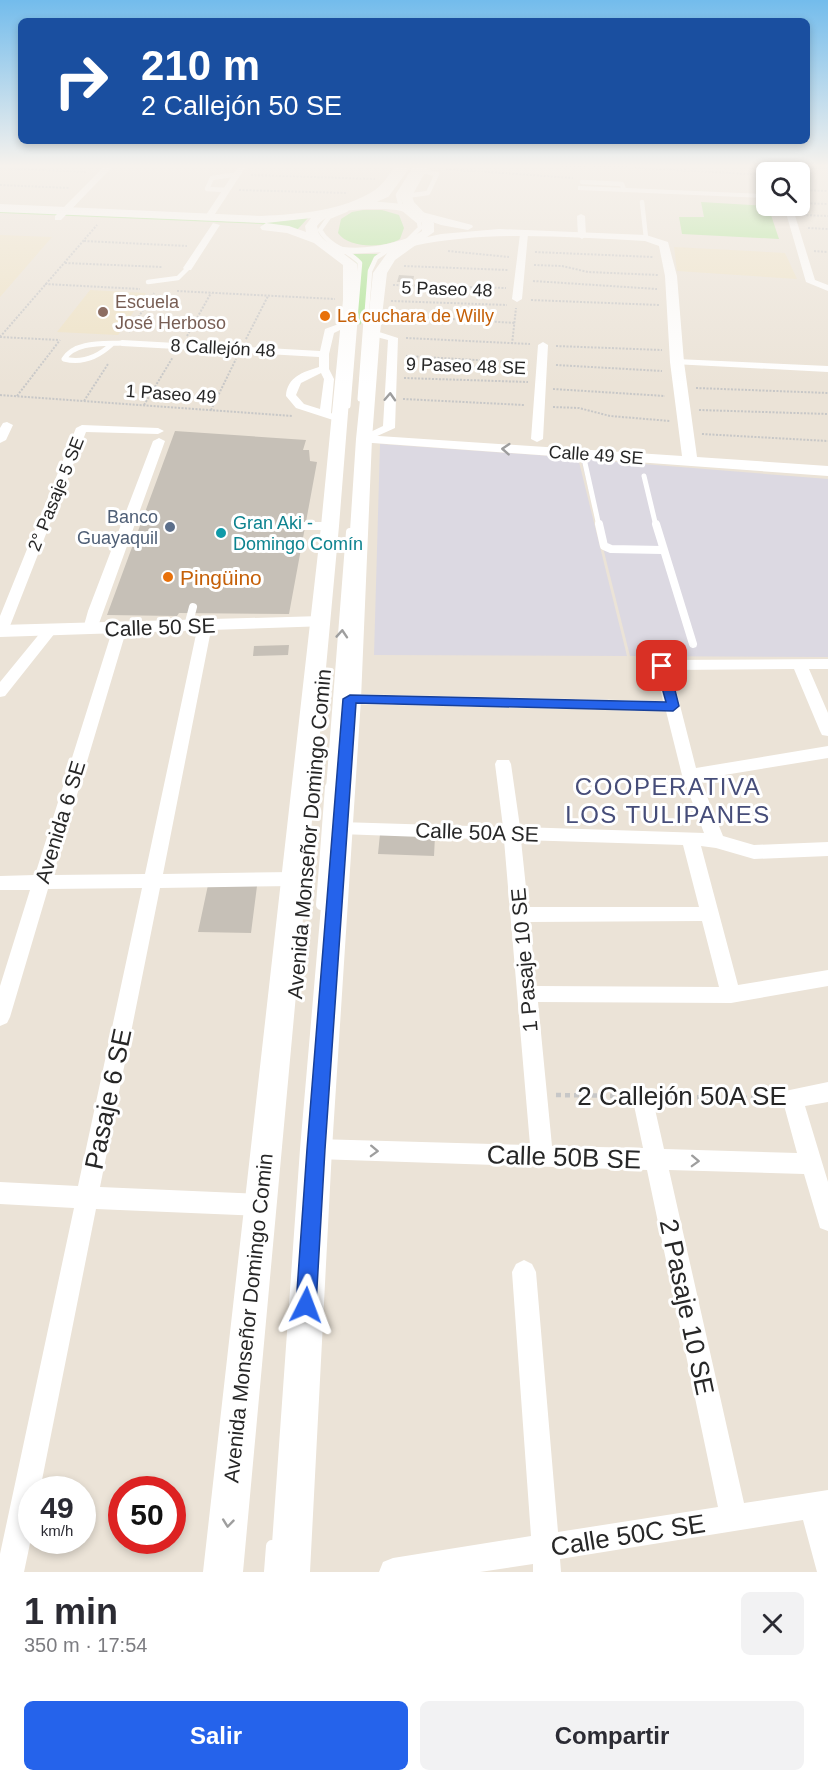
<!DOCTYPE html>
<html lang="es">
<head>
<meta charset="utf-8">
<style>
	:root { --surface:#fff; --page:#f2f2f3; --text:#2b2b33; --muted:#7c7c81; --accent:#2563eb }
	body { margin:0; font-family:Helvetica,sans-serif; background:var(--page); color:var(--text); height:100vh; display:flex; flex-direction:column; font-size:22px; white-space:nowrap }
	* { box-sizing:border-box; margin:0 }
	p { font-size:20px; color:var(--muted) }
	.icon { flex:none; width:33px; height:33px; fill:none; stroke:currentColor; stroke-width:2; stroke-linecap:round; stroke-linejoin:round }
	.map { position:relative; height:1572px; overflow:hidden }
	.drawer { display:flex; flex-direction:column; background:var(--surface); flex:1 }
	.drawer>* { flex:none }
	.guide { position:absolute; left:18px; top:18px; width:792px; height:126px; border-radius:9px; box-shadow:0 3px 9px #0003; background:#1a4fa0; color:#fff; overflow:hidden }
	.tools { position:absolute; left:756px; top:162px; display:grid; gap:12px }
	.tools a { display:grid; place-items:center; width:54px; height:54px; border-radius:9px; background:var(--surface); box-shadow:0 3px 9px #0003; font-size:30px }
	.speed { position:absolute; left:18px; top:1476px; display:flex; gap:12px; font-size:30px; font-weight:700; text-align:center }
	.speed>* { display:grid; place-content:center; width:78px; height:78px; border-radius:50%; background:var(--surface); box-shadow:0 3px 9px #0003; line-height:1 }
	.speed small { font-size:15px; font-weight:400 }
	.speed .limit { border:9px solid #d22; background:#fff; color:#111 }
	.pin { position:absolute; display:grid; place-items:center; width:51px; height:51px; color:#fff; margin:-26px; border-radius:12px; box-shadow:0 3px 9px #0006 }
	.me { position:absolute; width:66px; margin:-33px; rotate:3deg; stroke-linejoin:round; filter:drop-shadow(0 0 4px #0008) }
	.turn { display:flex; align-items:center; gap:21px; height:126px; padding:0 24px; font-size:27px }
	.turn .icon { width:78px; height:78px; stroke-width:2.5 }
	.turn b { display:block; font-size:42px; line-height:51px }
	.round { display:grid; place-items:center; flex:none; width:63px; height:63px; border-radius:9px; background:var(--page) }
	.headline { display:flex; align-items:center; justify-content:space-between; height:102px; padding:0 24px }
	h1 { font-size:36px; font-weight:800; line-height:45px }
	.button { display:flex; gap:12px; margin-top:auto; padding:12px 24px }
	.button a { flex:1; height:69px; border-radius:9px; background:var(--accent); color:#fff; font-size:24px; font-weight:800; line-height:69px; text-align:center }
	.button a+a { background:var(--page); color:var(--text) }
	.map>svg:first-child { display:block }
</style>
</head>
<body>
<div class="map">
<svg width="828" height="1572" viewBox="0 0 828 1572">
	<rect width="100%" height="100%" fill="#ebe3d7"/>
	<path fill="#dcd9e2" d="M380,444L578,458L627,656L374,655Z
		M581,459L828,479V657L630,656Z"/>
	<path fill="#eee2c5" d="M0,235L52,237L0,297Z
		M674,247L785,253L797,279L677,271Z
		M90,290L146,293L118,335L57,332Z"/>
	<path fill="#a9e590" d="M701,202L768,206L779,239L682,234L679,217H704Z
		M363,210H382L399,215L404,228L400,239C385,248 349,249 338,233L341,219L352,212Z
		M0,211L261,223L308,218L297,230L260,224L0,213Z
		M348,254H382L374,258L364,319L360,325L357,320L360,266Z"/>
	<path fill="#c6c0b7" d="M399,275L414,276L413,282H397Z
		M175,431L306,440L303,450H309L310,461L317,462L289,614L179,613L177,616L107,615Z
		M289,645L288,655L253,656L254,646Z
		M380,834L435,836L434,856L378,854Z
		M208,885L257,886L251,933L198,932Z"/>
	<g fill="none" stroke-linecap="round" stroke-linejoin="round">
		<path stroke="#c7c7c7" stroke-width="2" stroke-dasharray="2 1.5" stroke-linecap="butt" d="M559,165L585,167
			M586,165L766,175
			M759,165H767
			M805,167L828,168
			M0,168L86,172
			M446,169L573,178
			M251,175L375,179
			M0,185L70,188
			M239,190L346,193
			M800,190L828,191
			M800,203L828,204
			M803,215L828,216
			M808,228L828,229
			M84,241L187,246
			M448,251L509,257
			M814,251L828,252
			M535,252L653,257
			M65,263L162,267
			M534,265L562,266L588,272L658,275
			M404,266L508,270
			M533,281L657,289
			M45,284L140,289
			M393,285L506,288
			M177,291L335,299
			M531,300L659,305
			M391,301L507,305
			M390,315L515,323
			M129,332L154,293
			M187,336L211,293
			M0,337L97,225
			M0,337L59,340
			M406,338L530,344
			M246,339L268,296
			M512,344L516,308
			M556,346L662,350
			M406,356L528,363
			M556,365L662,371
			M404,378L528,382
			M696,388L828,393
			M553,389L665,396
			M0,395L292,416
			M17,396L60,340
			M403,399L524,405
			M84,401L108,364
			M144,405L173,357
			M553,407L579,408L610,416L670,421
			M211,410L236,359
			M699,410L828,414
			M702,434L828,441"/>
		<path stroke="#c7c7c7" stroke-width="4.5" stroke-dasharray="5 4" stroke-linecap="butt" d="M556,1095L623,1096
			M661,1097L776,1098"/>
		<path stroke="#fff" stroke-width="4.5" d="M582,182L622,184L624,190
			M227,190L207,189L212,178L238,174
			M406,196L428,193L437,174L421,171
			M642,202L646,238
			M364,205L387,195L409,165
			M346,210L329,217L320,230C329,247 348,249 360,263L355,322
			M408,240L420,228L419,222L401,207L398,195L417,165
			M148,282L178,278L188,268
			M366,322L370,271L376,258L391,248"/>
		<path stroke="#fff" stroke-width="5" d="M112,344C98,357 83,364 64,359C75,341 104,344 122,343
			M360,399L366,321
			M348,406L355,321
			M583,454L599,526
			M644,476L656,526"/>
		<path stroke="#fff" stroke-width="8" d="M599,524L604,546L611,549L662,550
			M656,524L693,644
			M287,526H330
			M188,626L193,607
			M330,789L350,532"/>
		<path stroke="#fff" stroke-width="10" d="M321,905L330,787"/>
		<path stroke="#fff" stroke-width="12" d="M270,1572L272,1546"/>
		<path fill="#fff" fill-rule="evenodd" d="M106,165H114L61,220H55V216Z
			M239,165H247L211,220H205L204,218Z
			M776,167L799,172L773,171V167Z
			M581,186L766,194V198L578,190V186Z
			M784,206H792L815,280L828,285V291L806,282Z
			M581,214L585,216L586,236L582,239L578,236L577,216Z
			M213,223L220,225L191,270H185L183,268Z
			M524,231L528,234L522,299L517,302L512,299L520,234Z
			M344,322L352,324L334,333L329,354V369L334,379L331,413L339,417L333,420L296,408L286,396C287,377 303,372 319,367V357L122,346L117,343L122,340L320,351L325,329ZM321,373L324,379L320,409L304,404L296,395L301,383Z
			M373,330L398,338L395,428L364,442L360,441V437L383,426L388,340L369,335V331Z
			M543,342L548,345L543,439L537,442L531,439L538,345Z
			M677,359L828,366V372L673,364L672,362Z
			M7,422L13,425L6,440L0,443V428L3,423Z
			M82,425L158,428L164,431L158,434L86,432L8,631L6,634L0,635V616L76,428Z
			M159,438L165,441L97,629L95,632H85L83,629L88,611L153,441Z
			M205,621L212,625L163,874L294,872L300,874L303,879L300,884L294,886L160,888L100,1187L259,1194L267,1197L270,1205L267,1213L259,1216L96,1209L40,1490H32V1534L24,1572H0V1554L74,1208L0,1204V1182L78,1186L142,888L48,889L10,1017L7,1023L0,1026V986L30,890H0V876L35,875L113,628L120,624L127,628L53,875L145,874L198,625Z
			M50,625L57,630L55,633L5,696L0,697V682L45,627Z
			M828,659V669H809L828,713V736L822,735L820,731L794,669L671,670L696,768L828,746V758L700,779L723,836L754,845L828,842V856L754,859L716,848L701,846L738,985L828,970V986L731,1003L538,1002L552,1146L643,1148L632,1096L635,1089L642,1086L649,1089L652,1096L664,1149L797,1153L782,1098L785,1091L828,1082V1102L805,1106L828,1182V1231L820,1228L804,1174L669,1170L744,1503L828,1490V1572H817L803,1520L560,1559L561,1572H533V1564L480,1572H379L383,1562L393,1558L531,1536L512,1272L516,1264L524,1260L532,1264L536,1272L558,1532L718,1507L647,1170L316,1159L308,1156L305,1149L308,1142L316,1139L530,1145L504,840L340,834L334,833L331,828L334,823L340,822L503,827L495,764L497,760H509L511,764L520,827L704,833L682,775L666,711L350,704L342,699L350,694L663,701L655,665L662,660ZM521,840L683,845L699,907H528ZM702,921L719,987L536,986L530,922Z"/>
		<path fill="#fff" fill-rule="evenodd" d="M422,212L472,225L473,227L468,230L441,225L418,217L417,215Z
			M499,229L646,235L668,242L677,276L684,362L697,457L828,466V476L359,442L357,439L359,436L364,435L682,456L670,362L665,276L659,246L645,241C567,237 490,230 413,246L407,243L409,241L441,234Z
			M321,616L327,618L330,622L327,626L0,637V625Z"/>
		<path fill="#fff" fill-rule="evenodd" d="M396,165H407L385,194L370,201L403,204L400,196L418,165H429L412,196L414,202L434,223V232L395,260L387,273L380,333L372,439L361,699L332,1149L310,1572H270L300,1149L339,699L356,439L373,273L388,252L344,254L357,264V300L339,526L243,1572H203L321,526L343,300V265L314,243L287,233L262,230L260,227L266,223L0,212V204L261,216C299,214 343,211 375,190C383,185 390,173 396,165ZM367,209C386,209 408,207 422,223V231C403,244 335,259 320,235C318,233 318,229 317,226C329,211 349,210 367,209ZM311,218L305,226L306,232L289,226L266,223Z"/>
	</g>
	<defs><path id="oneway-chevron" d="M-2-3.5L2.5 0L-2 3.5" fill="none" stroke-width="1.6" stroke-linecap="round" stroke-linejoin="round" transform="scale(1.5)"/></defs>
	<g stroke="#9e9e9e">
		<use href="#oneway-chevron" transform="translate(390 397) rotate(-87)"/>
		<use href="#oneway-chevron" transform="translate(506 449) rotate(-176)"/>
		<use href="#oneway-chevron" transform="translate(342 634) rotate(-86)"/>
		<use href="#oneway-chevron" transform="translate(374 1151) rotate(2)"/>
		<use href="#oneway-chevron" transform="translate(695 1161) rotate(2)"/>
		<use href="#oneway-chevron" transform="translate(228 1523) rotate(96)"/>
	</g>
	<linearGradient id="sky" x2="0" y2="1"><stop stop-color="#73bcec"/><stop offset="0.43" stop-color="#f6f2ed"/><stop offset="1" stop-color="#f6f2ed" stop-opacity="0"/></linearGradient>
	<rect width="828" height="385" fill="url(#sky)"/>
	<path fill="#2563eb" stroke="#184099" stroke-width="1.5" d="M662,662L669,666L679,706L673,711L356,703L325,1149L316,1305L313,1312L306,1315L299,1312L296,1305L307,1149L343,699L350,695L666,702L656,666Z"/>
	<circle fill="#8d6e63" stroke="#fff" stroke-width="2" cx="103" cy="312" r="6"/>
	<g fill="#e8710a" stroke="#fff" stroke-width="2">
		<circle cx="325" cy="316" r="6"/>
		<circle cx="168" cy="577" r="6"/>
	</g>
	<circle fill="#5c6f8a" stroke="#fff" stroke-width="2" cx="170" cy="527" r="6"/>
	<circle fill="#0f9aa8" stroke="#fff" stroke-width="2" cx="221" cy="533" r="6"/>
	<g text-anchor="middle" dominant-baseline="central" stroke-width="6" stroke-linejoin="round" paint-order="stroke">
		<g font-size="18" fill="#272727" stroke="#fff">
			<text transform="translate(447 289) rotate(2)">5 Paseo 48</text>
			<text transform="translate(223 348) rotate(3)">8 Callejón 48</text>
			<text transform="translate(466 366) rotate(2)">9 Paseo 48 SE</text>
			<text transform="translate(171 394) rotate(4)">1 Paseo 49</text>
			<text transform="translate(596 455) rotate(4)">Calle 49 SE</text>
			<text transform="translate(56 494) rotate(-68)">2° Pasaje 5 SE</text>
		</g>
		<g font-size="18" fill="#785e54" stroke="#fff" text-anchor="start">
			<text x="115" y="302">Escuela<tspan x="115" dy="21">José Herboso</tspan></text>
		</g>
		<g font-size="18" fill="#c56008" stroke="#fff" text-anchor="start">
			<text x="337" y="316">La cuchara de Willy</text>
		</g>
		<g font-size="18" fill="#4e5e75" stroke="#fff" text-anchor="end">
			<text x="158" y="517">Banco<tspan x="158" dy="21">Guayaquil</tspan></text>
		</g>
		<g font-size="18" fill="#0d838f" stroke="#fff" text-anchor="start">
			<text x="233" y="523">Gran Aki -<tspan x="233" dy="21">Domingo Comín</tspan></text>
		</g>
		<g font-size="21" fill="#c56008" stroke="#fff" text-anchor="start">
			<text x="180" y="577">Pingüino</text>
		</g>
		<g font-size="21" fill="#272727" stroke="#fff">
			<text transform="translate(160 627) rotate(-2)">Calle 50 SE</text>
			<text transform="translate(60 822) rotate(-73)">Avenida 6 SE</text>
			<text transform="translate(477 832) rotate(2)">Calle 50A SE</text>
			<text transform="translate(309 834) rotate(-85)">Avenida Monseñor Domingo Comin</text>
			<text transform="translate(524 960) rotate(-95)">1 Pasaje 10 SE</text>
			<text transform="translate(248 1318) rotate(-84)">Avenida Monseñor Domingo Comin</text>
		</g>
		<g font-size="24" letter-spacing="1.5" fill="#464d79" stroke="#fff">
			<text x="668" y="786">COOPERATIVA<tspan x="668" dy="28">LOS TULIPANES</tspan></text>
		</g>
		<g font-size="26" fill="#272727" stroke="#fff">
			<text x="682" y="1096">2 Callejón 50A SE</text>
			<text transform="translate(108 1099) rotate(-78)">Pasaje 6 SE</text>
			<text transform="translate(564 1157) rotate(2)">Calle 50B SE</text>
			<text transform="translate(687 1307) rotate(78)">2 Pasaje 10 SE</text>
			<text transform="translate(628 1535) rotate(-9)">Calle 50C SE</text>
		</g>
	</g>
</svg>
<div class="tools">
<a><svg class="icon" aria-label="search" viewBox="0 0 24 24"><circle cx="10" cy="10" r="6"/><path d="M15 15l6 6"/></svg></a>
</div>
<div class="speed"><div>49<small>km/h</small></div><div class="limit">50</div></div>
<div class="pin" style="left:662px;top:666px;background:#d93025"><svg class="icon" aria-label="arrive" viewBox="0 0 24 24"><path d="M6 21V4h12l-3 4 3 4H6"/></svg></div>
<svg class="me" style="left:306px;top:1305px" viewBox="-20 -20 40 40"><path d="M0-17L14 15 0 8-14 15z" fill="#2563eb" stroke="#fff" stroke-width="4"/></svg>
<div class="guide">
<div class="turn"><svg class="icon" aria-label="right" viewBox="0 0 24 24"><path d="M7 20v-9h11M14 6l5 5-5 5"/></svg><div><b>210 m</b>2 Callejón 50 SE</div></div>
</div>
</div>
<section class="drawer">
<div class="headline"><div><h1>1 min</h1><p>350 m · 17:54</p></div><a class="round"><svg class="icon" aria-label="close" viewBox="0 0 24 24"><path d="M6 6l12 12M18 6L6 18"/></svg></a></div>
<div class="button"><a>Salir</a><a>Compartir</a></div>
</section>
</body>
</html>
